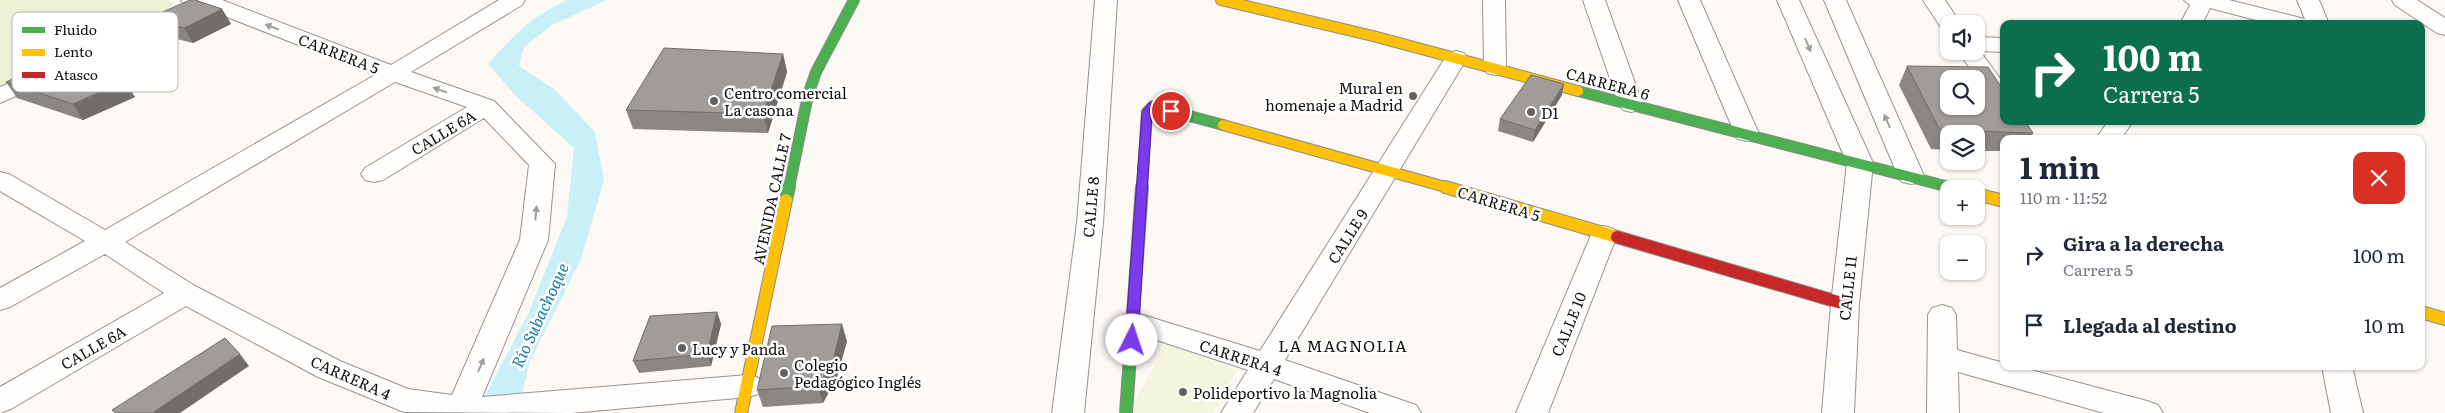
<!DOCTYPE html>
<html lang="es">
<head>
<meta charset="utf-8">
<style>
	:root { --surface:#fff; --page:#f2f2f3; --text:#1f2937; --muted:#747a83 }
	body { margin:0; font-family:Literata,serif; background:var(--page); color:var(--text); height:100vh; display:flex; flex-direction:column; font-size:19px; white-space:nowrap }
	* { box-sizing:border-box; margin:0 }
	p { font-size:16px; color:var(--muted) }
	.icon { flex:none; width:28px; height:28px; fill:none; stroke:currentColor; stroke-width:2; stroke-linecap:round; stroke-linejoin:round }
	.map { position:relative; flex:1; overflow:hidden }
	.side { position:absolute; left:2000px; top:135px; width:425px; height:235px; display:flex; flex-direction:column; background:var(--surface); border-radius:10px; box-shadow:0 1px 4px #0004 }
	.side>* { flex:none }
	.guide { position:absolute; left:2000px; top:20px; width:425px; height:105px; border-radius:10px; box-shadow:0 1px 4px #0004; background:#0b6e4f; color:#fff; overflow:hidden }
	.tools { position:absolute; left:1940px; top:15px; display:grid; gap:10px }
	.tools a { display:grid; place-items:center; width:45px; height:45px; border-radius:10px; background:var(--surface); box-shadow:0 1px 4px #0004; font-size:25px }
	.pin { position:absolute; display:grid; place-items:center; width:42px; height:42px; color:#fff; margin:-21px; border:2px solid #fff; border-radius:50%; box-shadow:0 1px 5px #0007 }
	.me { position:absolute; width:55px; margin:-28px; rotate:4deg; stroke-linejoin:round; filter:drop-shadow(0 0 4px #0008) }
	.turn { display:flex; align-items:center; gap:18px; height:105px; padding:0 20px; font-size:22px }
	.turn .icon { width:65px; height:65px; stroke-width:2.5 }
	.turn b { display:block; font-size:35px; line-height:42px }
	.round { display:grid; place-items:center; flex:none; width:52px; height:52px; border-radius:10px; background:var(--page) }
	.summary { display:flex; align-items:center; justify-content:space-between; height:85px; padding:0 20px }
	h1 { font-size:30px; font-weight:700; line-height:38px }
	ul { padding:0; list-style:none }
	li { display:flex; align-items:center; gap:15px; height:70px; padding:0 20px }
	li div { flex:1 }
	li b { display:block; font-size:19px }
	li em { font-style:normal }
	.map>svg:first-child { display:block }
</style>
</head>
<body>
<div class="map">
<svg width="2445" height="413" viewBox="0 0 2445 413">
	<rect width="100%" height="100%" fill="#fcf8f4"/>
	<path fill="#ebf1d3" d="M0,0H165L182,6L0,91Z"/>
	<path fill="#f4f5dd" d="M1166,344L1237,370L1213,413H1129Z"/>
	<path fill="#c9f0f8" d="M567,0H607L552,25L524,47L519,66L554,89L595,132L604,180L581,259L530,361L517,413H476L529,312L567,217L574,148L516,96L488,64C514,34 531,17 567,0Z"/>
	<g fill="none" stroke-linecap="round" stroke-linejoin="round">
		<defs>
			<path id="street" d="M181,0H222L391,65L499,0H525L522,5L411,72L494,101L555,164L548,240L482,397L748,375L759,378L763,386L759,394L748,397L571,413L404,412L318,377L186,306L11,409L0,413V387L164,293L105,254L10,307L0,310V288L85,241L0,191V172L9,174L105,230L375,75L204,8L184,5ZM395,82L467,107L365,168L361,174L365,180L374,182L383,180L484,118L529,165L520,240L452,395L408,389L340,361L195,286L125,242Z
				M1095,0H1117L1103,223L1084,413H1052L1077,223Z
				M1483,0H1505L1506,68L1503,73L1495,75L1487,73L1484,68Z
				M1583,0H1605L1643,105L1639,110L1631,112L1623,110L1619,105Z
				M1678,0H1700L1759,134L1756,139L1747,141L1738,139L1735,134Z
				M1777,0H1799L1873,163L1859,304L1854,413H1822L1831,304L1847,163Z
				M1824,0H1846L1924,176L1920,182L1911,184L1902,182L1898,176Z
				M1923,0H1945L1961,24H1949V30L1942,29Z
				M2184,0H2229L2305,19L2297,0H2319L2329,24H2271L2210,8L2202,24H2180L2190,5Z
				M2392,0H2417L2445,18V35L2437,33L2395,5Z
				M1976,37L2004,38V52L1980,51L2004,84V104L1992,100L1958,51H1976Z
				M1456,51L1464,53L1467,58L1285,360L1416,405L1421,413H1370L1274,379L1253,413H1221L1248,370L1123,329L1119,322L1123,315L1133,312L1260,351L1445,58L1448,53Z
				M44,68L52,70L56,75L52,80L0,103V87Z
				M2108,121H2133L2121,139H2096Z
				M1604,226L1614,229L1617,235L1548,413H1516L1591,235L1594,229Z
				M1942,305L1952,308L1956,315L1957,350L2004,363V366H2016L2147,401L2158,405L2163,413H2104L1958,372L1959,413H1927L1928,315L1932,308Z
				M2322,366H2352L2363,413H2331Z"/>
			<path id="fast-far1" d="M1578,91L1953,188
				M789,188L808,95L816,72L854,0
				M1142,188L1147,112L1153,106L1223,125"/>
			<path id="fast" d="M1949,187L1958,189
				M786,200L789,187
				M1126,413L1142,187"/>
			<path id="slow-far1" d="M1221,0L1373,36L1578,91
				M1223,125L1449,188"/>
			<path id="slow" d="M1445,187L1617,237
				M1976,194L2004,201
				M2421,312L2445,319
				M741,413L786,200"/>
			<path id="jam" d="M1617,237L1845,304"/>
		</defs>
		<use href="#street" stroke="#969492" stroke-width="2"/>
		<use href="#fast-far1" stroke="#8c8b89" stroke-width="12"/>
		<use href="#fast" stroke="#8c8b89" stroke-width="14"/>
		<use href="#slow-far1" stroke="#8c8b89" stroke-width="12"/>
		<use href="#slow" stroke="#8c8b89" stroke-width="14"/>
		<use href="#jam" stroke="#8c8b89" stroke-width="14"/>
		<use href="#street" fill="#fffefd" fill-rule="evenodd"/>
		<use href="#fast-far1" stroke="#4caf50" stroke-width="10"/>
		<use href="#fast" stroke="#4caf50" stroke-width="12"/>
		<use href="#slow-far1" stroke="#ffc107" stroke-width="10"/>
		<use href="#slow" stroke="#ffc107" stroke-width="12"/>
		<use href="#jam" stroke="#c62828" stroke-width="12"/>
	</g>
	<path fill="#8a8684" d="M222,9L231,24L193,43L156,34L147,19Z
		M150,37L157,50L100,78L135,97L83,120L17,98L6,82Z
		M783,54L787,72L768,133L633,129L626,110Z
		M1907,66L2033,133L2030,139H2004V151H1976V134H1949V150L1931,149L1899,85Z
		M1562,95L1533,142L1498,131L1500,119Z
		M717,312L721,324L711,366L639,373L633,361Z
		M847,341L837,377L823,403L763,407L757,390Z"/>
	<path fill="#706d6b" d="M222,9L231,24L193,43L184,28Z
		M141,22L150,37L157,50L76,90L66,74Z
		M783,54L787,72L768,133L763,114Z
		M125,81L135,97L83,120L73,104Z
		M1564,84L1562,95L1533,142L1535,130Z
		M717,312L721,324L711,366L707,354Z
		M842,324L847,341L837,377L823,403L818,386Z
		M240,354L249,366L180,413H152Z"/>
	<path fill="#a09c99" stroke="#706d6b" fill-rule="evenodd" d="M190,0H195L222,9L184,28L147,19Z
		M141,22L147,35L66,74L125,81L73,104L6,82Z
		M664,48L783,54L763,114L626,110Z
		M1907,66L1988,67L2004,91V121H2025L2033,133L1940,130ZM1949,79H1976V106H1949Z
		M1531,75L1564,84L1535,130L1500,119Z
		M717,312L707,354L633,361L650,316Z
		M842,324L833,361L818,386L757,390L772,326Z
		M225,338L240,354L152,413H116L112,410Z"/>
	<defs><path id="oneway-solid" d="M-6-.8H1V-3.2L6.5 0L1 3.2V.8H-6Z" transform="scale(1.25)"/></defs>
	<g fill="#9f9e9e">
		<use href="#oneway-solid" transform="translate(272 27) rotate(-159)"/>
		<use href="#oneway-solid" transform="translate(1808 45) rotate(66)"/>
		<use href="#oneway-solid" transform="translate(440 90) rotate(-161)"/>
		<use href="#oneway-solid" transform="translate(1887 121) rotate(-114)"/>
		<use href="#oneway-solid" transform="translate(536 213) rotate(-84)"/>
		<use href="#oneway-solid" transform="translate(481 365) rotate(-67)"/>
	</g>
	<path fill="#7c3aed" stroke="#51269a" d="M1149,103H1157L1176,111L1171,114L1155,109L1152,113L1138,340L1132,345L1125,340L1142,112Z"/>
	<g fill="#62615f" stroke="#fff" stroke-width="2">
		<circle cx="1413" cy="96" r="5"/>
		<circle cx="714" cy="101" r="5"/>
		<circle cx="1531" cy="112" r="5"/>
		<circle cx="682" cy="348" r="5"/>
		<circle cx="784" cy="373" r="5"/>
		<circle cx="1183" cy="392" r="5"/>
	</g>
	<g text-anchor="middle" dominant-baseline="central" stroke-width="5" stroke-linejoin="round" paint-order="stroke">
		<g font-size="15" fill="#0f0f0f" stroke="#fff">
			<text transform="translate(339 53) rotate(21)">CARRERA 5</text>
			<text transform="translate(1608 83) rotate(15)">CARRERA 6</text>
			<text transform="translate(443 132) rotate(-31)">CALLE 6A</text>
			<text transform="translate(771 199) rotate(-78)">AVENIDA CALLE 7</text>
			<text transform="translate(1499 203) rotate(17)">CARRERA 5</text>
			<text transform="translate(1090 207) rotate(-85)">CALLE 8</text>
			<text transform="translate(1347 236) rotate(-58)">CALLE 9</text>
			<text transform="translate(1847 288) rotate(-84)">CALLE 11</text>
			<text transform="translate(1568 324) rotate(-68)">CALLE 10</text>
			<text transform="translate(93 347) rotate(-30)">CALLE 6A</text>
			<text transform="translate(1241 357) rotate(18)">CARRERA 4</text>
			<text transform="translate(351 377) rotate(24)">CARRERA 4</text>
		</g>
		<g font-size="15" fill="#0f0f0f" stroke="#fff" text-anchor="start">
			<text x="1403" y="87" text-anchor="end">Mural en<tspan x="1403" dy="17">homenaje a Madrid</tspan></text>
			<text x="724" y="92">Centro comercial<tspan x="724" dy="17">La casona</tspan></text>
			<text x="1541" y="112">D1</text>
			<text x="692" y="348">Lucy y Panda</text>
			<text x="794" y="364">Colegio<tspan x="794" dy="17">Pedagógico Inglés</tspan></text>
			<text x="1193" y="392">Polideportivo la Magnolia</text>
		</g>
		<g font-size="16" font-style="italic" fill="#127ea0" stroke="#fff">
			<text transform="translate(539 315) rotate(-65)">Río Subachoque</text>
		</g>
		<g font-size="16" letter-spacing="1" fill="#0f0f0f" stroke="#fff">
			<text x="1343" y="345">LA MAGNOLIA</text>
		</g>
	</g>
	<rect x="12" y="12" width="166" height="80" rx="8" fill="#fff" stroke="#b7b7b7" stroke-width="1"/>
	<rect x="22" y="27" width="23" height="6" fill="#4caf50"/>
	<rect x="22" y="49" width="23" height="7" fill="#ffc107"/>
	<rect x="22" y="72" width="23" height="6" fill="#c62828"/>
	<g font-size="14" fill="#0f0f0f">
		<text x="54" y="35">Fluido</text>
		<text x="54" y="57">Lento</text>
		<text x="54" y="80">Atasco</text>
	</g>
</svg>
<div class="tools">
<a><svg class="icon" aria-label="sound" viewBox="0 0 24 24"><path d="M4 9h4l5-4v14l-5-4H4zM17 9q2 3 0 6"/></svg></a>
<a><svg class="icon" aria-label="search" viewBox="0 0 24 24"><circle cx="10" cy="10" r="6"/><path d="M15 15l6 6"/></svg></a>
<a><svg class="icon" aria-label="layers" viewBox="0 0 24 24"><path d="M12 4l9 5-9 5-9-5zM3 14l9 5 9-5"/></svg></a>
<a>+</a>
<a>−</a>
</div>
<div class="pin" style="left:1171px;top:111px;background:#d93025"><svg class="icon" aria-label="arrive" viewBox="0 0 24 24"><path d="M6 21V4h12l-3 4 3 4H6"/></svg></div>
<svg class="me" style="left:1132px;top:340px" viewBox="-20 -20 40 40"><circle r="19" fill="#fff"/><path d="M0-13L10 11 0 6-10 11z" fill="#7c3aed"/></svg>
<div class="guide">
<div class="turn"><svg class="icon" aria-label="right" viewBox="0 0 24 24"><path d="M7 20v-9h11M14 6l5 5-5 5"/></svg><div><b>100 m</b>Carrera 5</div></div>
</div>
<section class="side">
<div class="summary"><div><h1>1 min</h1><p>110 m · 11:52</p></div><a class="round" style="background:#d93025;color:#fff"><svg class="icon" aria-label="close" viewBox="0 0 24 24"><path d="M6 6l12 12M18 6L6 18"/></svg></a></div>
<ul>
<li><svg class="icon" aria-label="right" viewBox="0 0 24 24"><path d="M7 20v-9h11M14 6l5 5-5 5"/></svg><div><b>Gira a la derecha</b><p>Carrera 5</p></div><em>100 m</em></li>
<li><svg class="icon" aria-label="arrive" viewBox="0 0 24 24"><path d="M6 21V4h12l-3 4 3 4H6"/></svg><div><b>Llegada al destino</b></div><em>10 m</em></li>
</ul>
</section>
</div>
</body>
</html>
